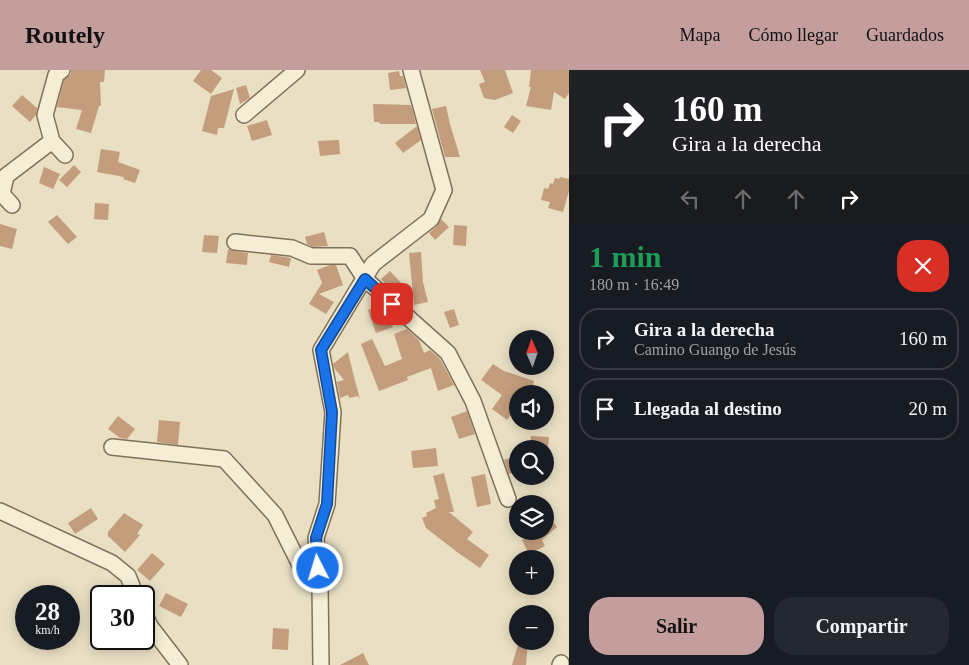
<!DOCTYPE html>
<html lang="es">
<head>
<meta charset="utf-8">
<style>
	:root { --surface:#171b24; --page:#242831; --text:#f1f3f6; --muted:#9ea1a6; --line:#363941; --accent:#c39e9d }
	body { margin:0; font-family:"Times New Roman",serif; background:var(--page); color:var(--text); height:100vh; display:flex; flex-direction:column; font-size:19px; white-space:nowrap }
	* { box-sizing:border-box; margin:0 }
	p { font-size:16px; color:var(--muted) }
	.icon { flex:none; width:28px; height:28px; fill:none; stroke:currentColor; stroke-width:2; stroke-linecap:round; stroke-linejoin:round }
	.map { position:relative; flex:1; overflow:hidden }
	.sheet { display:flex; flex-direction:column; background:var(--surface); width:400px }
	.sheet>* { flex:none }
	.top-card { background:#202124; color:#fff; overflow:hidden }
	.needle { width:32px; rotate:358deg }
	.fabs { position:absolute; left:509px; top:260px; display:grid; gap:10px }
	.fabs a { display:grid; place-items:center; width:45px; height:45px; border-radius:50%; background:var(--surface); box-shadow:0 2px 12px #0003; font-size:25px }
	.speed { position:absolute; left:15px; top:515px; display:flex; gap:10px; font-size:25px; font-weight:700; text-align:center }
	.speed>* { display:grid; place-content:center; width:65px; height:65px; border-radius:50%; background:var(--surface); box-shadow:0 2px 12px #0003; line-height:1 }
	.speed small { font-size:12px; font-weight:400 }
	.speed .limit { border:2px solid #111; border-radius:8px; background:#fff; color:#111 }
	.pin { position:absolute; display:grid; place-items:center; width:42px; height:42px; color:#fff; margin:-21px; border-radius:10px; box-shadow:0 2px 8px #0006 }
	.me { position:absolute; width:55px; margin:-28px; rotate:355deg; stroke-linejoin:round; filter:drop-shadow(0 0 4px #0008) }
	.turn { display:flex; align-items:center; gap:18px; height:105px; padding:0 20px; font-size:22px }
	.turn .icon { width:65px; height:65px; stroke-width:2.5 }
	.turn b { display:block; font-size:35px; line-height:42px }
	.lanes { display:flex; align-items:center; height:48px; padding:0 20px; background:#0003; justify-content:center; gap:25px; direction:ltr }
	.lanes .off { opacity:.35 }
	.round { display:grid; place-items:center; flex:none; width:52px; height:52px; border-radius:20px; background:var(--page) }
	.summary { display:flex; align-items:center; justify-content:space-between; height:85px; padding:0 20px }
	h1 { font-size:30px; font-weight:700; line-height:38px; color:#1e9e55 }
	.cta { display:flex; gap:10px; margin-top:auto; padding:10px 20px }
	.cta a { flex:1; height:58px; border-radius:20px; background:var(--accent); color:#111; font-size:20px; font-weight:700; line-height:58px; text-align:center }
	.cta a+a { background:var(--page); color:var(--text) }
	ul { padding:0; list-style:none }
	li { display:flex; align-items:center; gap:15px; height:62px; margin:0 10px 8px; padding:0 10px; border:2px solid var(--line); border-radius:20px }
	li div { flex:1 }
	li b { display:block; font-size:19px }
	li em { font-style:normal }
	header { display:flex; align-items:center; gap:30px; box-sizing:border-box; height:70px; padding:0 25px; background:var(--accent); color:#111 }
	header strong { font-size:24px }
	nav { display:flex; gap:28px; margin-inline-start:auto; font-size:18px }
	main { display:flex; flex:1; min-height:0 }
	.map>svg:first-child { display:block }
</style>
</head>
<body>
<header>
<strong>Routely</strong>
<nav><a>Mapa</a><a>Cómo llegar</a><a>Guardados</a></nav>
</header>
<main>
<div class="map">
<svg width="569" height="595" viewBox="0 0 569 595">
	<rect width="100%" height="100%" fill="#e9dfc3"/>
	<path fill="#c49d7c" d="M71,0H105L104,12H100L101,36H99L91,63L76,59L82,40L57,37L64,10L71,4Z
		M201,0H211L222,8L211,24L193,11Z
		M480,0H505L513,23L495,30L484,28L479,14L485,12Z
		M531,0H569V23L565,29L554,22L551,40L526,36L531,17H529Z
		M399,1L400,6H403L406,18L390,20L388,3Z
		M246,15L250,28L240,34L236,18Z
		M234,19L224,58H218L217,65L202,61L211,26Z
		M22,25L37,38L36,45L30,52L12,36Z
		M373,34L411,35L416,54H380L379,52H374Z
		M446,36L450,54L460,87H445L432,39Z
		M512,45L521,51L513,63L504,57Z
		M267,50L272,65L252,71L247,56Z
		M417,56L421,70L403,83L395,73Z
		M339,70L340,84L320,86L318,71Z
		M101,79L120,82L118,92L140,100L135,113L123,109L124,107L97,102Z
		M74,95L81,102L67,117L59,110Z
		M44,97L60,104L53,119L39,113Z
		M560,107L569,109V121L563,142L548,138L550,132L541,130L544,118L548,119L550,113L553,114L555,108L559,109Z
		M95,133L109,134L108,150L94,149Z
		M57,145L77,167L68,174L48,152Z
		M441,149L449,157L435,170L429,163L437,156Z
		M0,154L17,159L12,179L0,176Z
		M454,155L467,156L466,176L453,175Z
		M324,162L328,176L313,177L307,174L305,167Z
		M204,165L219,166L217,183L202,182Z
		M228,179L234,181L248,183L247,195L226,193Z
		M421,182L423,212L428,232L414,235L409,183Z
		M271,185L291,188L289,197L269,192Z
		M330,195H336L343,215L319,224L334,232L326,244L309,234L322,213L317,200Z
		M390,201L402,214L394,222L381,209Z
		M381,236L388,242L393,257L376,263L368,240Z
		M454,239L459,255L450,258L444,242Z
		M407,259L419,270L424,283L430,280L440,289L454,315L438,321L431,298L407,307L408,310L379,321L361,274L372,269L385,296L402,289L394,264Z
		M348,282L354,307L360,329L358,326L349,328L348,325L340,328L337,312L344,310L334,298L333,294Z
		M493,294L504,301L534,311L531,324H518V336L507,350L492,339L502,325L481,310Z
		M467,341L475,364L459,369L451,347Z
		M118,346L135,359L127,369L120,368L108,359Z
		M159,350L180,352L178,375L157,372Z
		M531,366L549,367L548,379H530Z
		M436,378L438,396L413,398L411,381Z
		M514,387L518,403L509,404L504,390Z
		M444,403L454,442H449L473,462L467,469L489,485L480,498L457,482L426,458L422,448L427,446L426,443L436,438L434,430L439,429L433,406Z
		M485,404L491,434L477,437L471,407Z
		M91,438L98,449L75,464L68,453Z
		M124,443L143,455L137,464L140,465L125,482L108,466V462Z
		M554,453L557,457L542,470L545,476L529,484L522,470L539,461H545V458Z
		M152,483L165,494L150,511L137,500Z
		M166,523L188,534L181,547L159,536Z
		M273,558L289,559L288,580L272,579Z
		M519,571H528L526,595H512Z
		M363,583L369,595H340Z"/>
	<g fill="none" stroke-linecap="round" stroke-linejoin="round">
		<defs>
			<path id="street" d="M62,0L56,5L45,45L52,71L65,85
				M244,45L297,0
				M12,135L2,124L6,106L52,71
				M235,172L292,178L311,186H350L365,209L448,283L473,331L508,429
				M112,377L224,389L275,445L301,497L320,514
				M0,441L112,493L128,506L136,526
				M144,543L150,556L180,595
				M321,595L320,514L316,468L327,434L333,342L321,280L373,194L431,149L444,120L411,0
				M560,595L561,593"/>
		</defs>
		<use href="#street" stroke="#81715b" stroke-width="18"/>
		<use href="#street" stroke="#f5edd5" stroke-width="15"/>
	</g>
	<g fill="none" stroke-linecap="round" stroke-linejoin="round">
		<defs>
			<path id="route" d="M318,498L316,468L327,434L332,342L321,280L365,209L392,234"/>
		</defs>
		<use href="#route" stroke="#114b97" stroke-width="12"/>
		<use href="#route" stroke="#1a73e8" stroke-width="9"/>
	</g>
</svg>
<div class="fabs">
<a><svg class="needle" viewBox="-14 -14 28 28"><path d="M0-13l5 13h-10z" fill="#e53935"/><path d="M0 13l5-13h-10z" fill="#9ea1a6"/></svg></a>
<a><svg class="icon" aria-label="sound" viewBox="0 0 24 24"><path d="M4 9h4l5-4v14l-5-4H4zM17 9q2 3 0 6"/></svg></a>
<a><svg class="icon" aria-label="search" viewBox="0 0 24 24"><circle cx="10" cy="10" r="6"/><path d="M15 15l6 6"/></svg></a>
<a><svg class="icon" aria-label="layers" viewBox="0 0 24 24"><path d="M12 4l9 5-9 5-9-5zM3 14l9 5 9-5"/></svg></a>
<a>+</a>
<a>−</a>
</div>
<div class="speed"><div>28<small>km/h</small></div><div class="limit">30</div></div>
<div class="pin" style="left:392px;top:234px;background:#d93025"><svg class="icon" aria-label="arrive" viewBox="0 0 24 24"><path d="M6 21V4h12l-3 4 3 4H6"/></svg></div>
<svg class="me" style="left:318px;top:498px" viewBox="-20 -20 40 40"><circle r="17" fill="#1a73e8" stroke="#fff" stroke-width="3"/><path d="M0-11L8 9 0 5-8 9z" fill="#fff"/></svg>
</div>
<section class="sheet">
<div class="top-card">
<div class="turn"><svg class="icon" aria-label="right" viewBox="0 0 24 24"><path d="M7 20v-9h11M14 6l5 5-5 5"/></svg><div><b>160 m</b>Gira a la derecha</div></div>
<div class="lanes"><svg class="icon off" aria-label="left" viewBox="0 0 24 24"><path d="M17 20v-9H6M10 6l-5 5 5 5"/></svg><svg class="icon off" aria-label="ahead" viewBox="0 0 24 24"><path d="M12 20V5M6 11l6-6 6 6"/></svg><svg class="icon off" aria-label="ahead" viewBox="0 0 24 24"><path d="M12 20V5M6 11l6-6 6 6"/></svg><svg class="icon" aria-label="right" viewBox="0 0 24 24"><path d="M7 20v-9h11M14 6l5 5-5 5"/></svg></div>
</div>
<div class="summary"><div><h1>1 min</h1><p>180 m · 16:49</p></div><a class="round" style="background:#d93025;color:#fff"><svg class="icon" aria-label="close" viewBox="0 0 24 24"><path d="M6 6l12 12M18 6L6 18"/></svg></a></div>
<ul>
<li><svg class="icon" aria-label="right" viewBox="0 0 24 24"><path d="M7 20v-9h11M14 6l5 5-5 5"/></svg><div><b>Gira a la derecha</b><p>Camino Guango de Jesús</p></div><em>160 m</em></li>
<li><svg class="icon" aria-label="arrive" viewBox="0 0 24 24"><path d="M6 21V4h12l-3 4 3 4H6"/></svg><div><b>Llegada al destino</b></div><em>20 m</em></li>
</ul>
<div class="cta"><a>Salir</a><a>Compartir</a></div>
</section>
</main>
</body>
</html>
